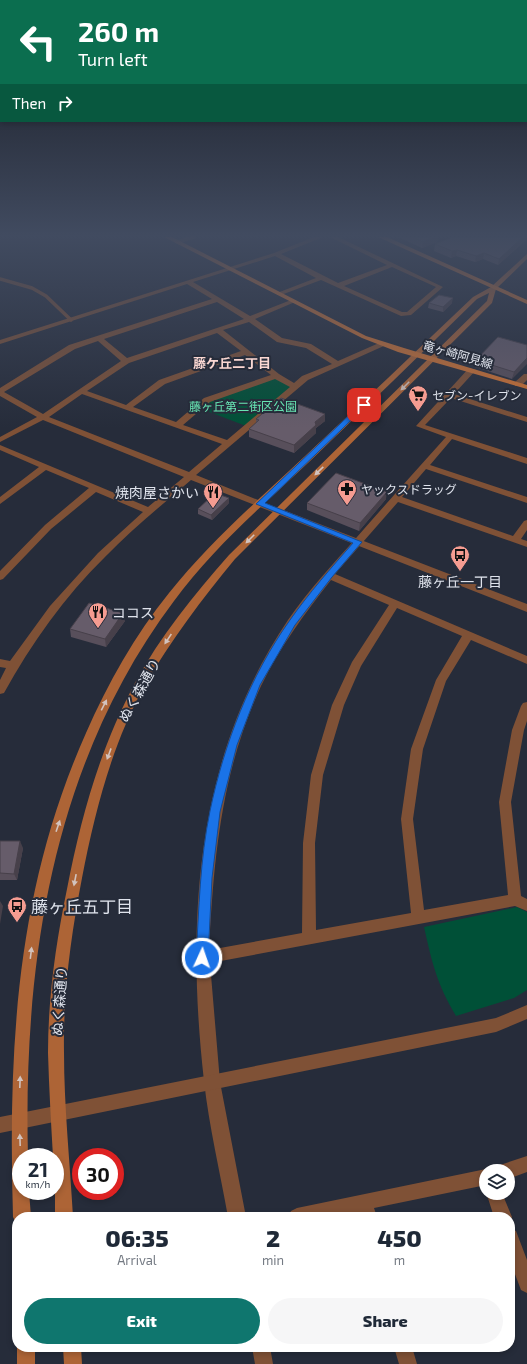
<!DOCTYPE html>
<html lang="en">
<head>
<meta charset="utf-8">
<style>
	:root { --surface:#fff; --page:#f6f6f7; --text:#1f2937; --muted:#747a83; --accent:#0f766e }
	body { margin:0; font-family:"Exo 2","Noto Sans JP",sans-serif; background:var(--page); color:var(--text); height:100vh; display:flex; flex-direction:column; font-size:15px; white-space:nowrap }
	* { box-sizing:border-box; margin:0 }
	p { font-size:13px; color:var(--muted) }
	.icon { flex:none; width:22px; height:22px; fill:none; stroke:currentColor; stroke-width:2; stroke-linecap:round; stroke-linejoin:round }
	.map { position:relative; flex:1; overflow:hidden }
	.sheet { position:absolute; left:12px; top:1212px; width:503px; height:140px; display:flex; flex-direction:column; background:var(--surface); border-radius:16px; box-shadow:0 2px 6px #0003 }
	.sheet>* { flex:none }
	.banner { position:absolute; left:0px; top:0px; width:527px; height:122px; box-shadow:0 2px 6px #0003; background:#0b6e4f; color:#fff; overflow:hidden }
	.tools { position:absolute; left:479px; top:1164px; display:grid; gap:8px }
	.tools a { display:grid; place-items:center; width:36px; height:36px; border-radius:50%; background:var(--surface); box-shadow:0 2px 6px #0003; font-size:20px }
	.speed { position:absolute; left:12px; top:1148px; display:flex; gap:8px; font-size:20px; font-weight:700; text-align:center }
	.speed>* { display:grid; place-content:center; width:52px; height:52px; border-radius:50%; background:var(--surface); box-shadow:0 2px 6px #0003; line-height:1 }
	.speed small { font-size:10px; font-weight:400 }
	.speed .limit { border:6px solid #d22; background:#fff; color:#111 }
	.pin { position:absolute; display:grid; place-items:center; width:34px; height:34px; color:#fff; margin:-17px; border-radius:8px; box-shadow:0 2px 6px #0006 }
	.me { position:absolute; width:44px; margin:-22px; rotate:3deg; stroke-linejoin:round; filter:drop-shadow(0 0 3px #0008) }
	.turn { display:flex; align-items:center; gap:14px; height:84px; padding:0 12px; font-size:18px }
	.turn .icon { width:52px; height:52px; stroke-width:2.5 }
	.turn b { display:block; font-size:28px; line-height:34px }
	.then { display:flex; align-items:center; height:38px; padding:0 12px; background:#0003; gap:8px; font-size:15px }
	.eta { display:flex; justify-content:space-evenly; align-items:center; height:68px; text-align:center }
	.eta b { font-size:24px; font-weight:800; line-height:28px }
	.primary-button { display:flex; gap:8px; margin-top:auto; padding:8px 12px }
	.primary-button a { flex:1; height:46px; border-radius:24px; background:var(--accent); color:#fff; font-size:16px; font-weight:800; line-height:46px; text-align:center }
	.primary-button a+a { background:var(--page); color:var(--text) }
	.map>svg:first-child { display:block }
</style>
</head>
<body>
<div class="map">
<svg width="527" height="1364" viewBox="0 0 527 1364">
	<rect width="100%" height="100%" fill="#262c3a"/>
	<path fill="#005037" d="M276,376L294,386L246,426L199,408L207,400Z
		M517,907L527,912V990L514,998L456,1016C437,984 432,963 424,927Z"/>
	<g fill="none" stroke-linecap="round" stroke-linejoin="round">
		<path stroke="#7f5136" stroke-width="3.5" d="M177,242L194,237
			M0,279L32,288L46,296L71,320"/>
		<path fill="#7f5136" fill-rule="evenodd" d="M314,237H323L281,254L338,283L387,265L330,237H338L443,287L411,315L401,316L321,280L281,295H277V293L316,278L275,256L193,282L250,316L291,300H295V302L255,319L282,338L311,344L338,361L379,343L386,345L308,380L196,475L263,502V506H257L191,480C162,505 132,529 105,557C65,596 31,644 4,693L0,694V680L6,668L0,667V659L10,661L50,606L98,553L143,512L96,492L51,529L3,579L0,580V571L45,525L89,488L46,470L0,504V497L39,467L0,450V445L148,507L184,477L43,420L0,442V437L37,417L0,396V388L69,345L212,299L187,284L0,344V340L274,253ZM392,267L436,287L407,312H402L344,286ZM217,302L244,319L127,358L104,339ZM249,322L277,342L306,348L332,364L302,376L294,383L279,374L223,330ZM217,333L241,351L159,380L126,405L87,391L129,363ZM98,341L121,361L43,414L4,392L75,349ZM245,355L271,375L204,398L176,422L133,407L165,384ZM275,379L290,387L227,440L183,425L210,402ZM82,394L222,444L189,472L49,417Z
			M469,368L476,370L454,394L527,417V422L451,398L425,425L527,458V464L452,439L430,465L527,497V503L426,469L402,497L513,536L524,521L527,520V530L521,539L527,541V547L398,502L335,574L527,656V664L471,640L446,681L423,749L413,819L424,910L508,895L499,802L512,730L521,706L523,703L527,702V721L524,730L511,802L521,896L527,899V911L515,906L210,963L220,1082L246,1217H228C220,1172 209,1126 204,1081C186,921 195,758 288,620C308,591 333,564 357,537C386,504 416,470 446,437L416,426ZM331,580L389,605L352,662L332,705L311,775L303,843L302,933L209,950C214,856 221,773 261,686C279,648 305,613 331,580ZM397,608L462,636L436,680L411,749L401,819L411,913L316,930L315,843L323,775L344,705L361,666Z
			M524,374H527V380L521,386H515V382Z
			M527,1156V1172L508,1179V1171H498L500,1165Z
			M486,1169L492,1171H486V1185L374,1208L377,1217H359L358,1212L335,1217H288L291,1211L297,1208Z
			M486,1192L502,1193L512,1217L510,1221V1217H494Z
			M510,1228L516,1231L527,1260V1293L521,1290L510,1261Z
			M252,1347H270L273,1364H255Z
			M394,1347H412L417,1364H399Z"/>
		<path fill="#7f5136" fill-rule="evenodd" d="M260,501L527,604V612L257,506V502Z
			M527,1005V1019L496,1032L0,1133V1117L496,1018Z"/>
		<path fill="#ad6436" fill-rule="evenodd" d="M527,254V259L496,289L492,303L235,559C202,599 171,640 145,685C112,744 95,811 82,878C71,935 63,993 64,1052C64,1107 70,1162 73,1217H55V1157H53C51,1122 49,1088 48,1053C48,998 56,942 67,889C81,817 100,748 135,683C160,636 194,595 229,555L487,301L489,293L477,299C421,354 365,408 309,462C262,506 212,549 174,601C53,762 23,961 28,1157H21V1191H29L31,1217H17L16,1223L13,1217C8,1048 16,890 86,733C108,683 135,635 169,593C209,543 257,501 303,458C360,405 416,351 473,297L491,287Z
			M17,1346L35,1347V1364H17Z
			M63,1347H81L82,1364H64Z"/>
		<path fill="#cf7233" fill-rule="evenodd" d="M164,237H172L366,336L404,348L527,385V389L398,352L362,338Z
			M378,237H387L527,300V304Z"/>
	</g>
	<path fill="#584f5b" d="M398,237H438L437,242L422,248Z
		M526,240L498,265L483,259L475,262L456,256L451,258L434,251L435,244Z
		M429,303H452L443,312L428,308Z
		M527,345L512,379L475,367L476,360Z
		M325,414V421L316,428V433L294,453L249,437V429L256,423V419Z
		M386,499L359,531L307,510V503Z
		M229,503L212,520L198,514V509Z
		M125,621L106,647L71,637L70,629Z
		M0,841L23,848L17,880H0Z"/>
	<path fill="#47404a" d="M433,237H438L437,242L422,248L423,242Z
		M523,237H527L526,240L498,265L499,259Z
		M457,250L456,256L451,258L452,251Z
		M484,253L483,259L475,262L476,256Z
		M453,298L452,303L443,312V307Z
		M527,358V364L512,379L514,372Z
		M325,414V421L316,428V433L294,453V445L315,422Z
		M387,492L386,499L359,531L360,523Z
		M229,498V503L212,520L211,515Z
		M123,613L125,621L106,647L105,639Z
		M20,841L23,848L17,880L14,874Z
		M0,901L3,906L0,924Z"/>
	<path fill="#665c6a" stroke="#47404a" d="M413,237H433L423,242Z
		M453,237H523L499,259L484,253L476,256L457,250L452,251L435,244Z
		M439,295L453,298L443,307L429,303Z
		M498,337L527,345V358L514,372L476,360Z
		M281,398L325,414L315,422L316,425L294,445L249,429L259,420L256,419Z
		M336,473L387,492L360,523L307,503Z
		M215,493L229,498L211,515L198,509Z
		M89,603L123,613L105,639L70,629Z
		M0,841H20L14,874L0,873Z"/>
	<defs><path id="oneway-solid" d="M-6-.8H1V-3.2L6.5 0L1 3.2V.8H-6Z"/></defs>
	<g fill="#d2c3be">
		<use href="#oneway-solid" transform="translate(405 386) rotate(135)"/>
		<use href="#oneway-solid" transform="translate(319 471) rotate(136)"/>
		<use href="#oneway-solid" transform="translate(250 539) rotate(135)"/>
		<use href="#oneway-solid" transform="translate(168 639) rotate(124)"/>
		<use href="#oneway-solid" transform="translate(104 705) rotate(-63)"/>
		<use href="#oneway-solid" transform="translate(109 754) rotate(110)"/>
		<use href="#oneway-solid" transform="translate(58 826) rotate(-71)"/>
		<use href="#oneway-solid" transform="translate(75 880) rotate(101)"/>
		<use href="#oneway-solid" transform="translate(31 953) rotate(-83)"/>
		<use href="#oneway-solid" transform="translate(20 1082) rotate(-88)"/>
		<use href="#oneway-solid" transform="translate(20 1140) rotate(-92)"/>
	</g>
	<linearGradient id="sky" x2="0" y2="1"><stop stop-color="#151820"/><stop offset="0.55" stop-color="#414b60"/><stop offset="1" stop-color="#414b60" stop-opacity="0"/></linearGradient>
	<rect width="527" height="428" fill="url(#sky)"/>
	<path fill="#1a73e8" stroke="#114b97" d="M362,403L367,405L265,503L362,542L332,577L295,625L260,685L237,745L220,812L212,878L208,958L206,962L202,964L198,962L196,958C199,909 200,859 210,811C224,744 250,676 290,620C309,593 331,568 353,543L256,504Z"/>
	<defs>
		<symbol id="supermarket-pin" viewBox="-11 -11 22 30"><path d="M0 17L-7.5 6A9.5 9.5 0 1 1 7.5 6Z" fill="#f59c91" stroke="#262c3a"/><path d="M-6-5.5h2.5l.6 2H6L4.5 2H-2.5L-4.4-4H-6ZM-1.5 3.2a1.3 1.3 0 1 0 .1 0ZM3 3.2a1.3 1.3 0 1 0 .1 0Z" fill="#111"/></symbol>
		<symbol id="pharmacy-pin" viewBox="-11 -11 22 30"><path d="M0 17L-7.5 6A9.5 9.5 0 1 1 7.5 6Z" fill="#f59c91" stroke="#262c3a"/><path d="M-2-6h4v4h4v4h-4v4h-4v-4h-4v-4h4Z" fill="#111"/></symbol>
		<symbol id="restaurant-pin" viewBox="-11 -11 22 30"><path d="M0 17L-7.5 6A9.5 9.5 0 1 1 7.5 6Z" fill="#f59c91" stroke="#262c3a"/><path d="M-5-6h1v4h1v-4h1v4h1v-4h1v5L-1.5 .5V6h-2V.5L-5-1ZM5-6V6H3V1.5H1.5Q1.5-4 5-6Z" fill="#111"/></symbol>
		<symbol id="bus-pin" viewBox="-11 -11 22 30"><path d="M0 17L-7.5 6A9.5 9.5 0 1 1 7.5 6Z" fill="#f59c91" stroke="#262c3a"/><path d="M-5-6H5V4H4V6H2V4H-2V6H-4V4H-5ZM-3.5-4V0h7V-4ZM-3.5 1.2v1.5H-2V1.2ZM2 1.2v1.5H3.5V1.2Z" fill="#111"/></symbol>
	</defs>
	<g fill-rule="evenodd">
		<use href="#supermarket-pin" x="407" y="384" width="22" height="30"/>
		<use href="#pharmacy-pin" x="336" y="478" width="22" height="30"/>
		<use href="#restaurant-pin" x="202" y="481" width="22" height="30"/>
		<use href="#bus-pin" x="449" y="544" width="22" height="30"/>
		<use href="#restaurant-pin" x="87" y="601" width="22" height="30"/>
		<use href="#bus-pin" x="6" y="895" width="22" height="30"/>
	</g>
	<g text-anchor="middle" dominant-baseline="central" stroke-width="4" stroke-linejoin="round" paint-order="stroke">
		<g font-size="12" fill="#dfe3ec" stroke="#262c3a">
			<text transform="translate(458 354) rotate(16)">竜ヶ崎阿見線</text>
		</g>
		<g font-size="12" fill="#dfe3ec" stroke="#262c3a" text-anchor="start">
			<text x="432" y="395">セブン-イレブン</text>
			<text x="361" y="489">ヤックスドラッグ</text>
		</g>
		<g font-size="12" fill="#67e5b3" stroke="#262c3a">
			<text x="243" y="406">藤ヶ丘第二街区公園</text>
		</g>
		<g font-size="13" font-weight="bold" fill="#fad7d2" stroke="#262c3a">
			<text x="232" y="363">藤ケ丘二丁目</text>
		</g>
		<g font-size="14" fill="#dfe3ec" stroke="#262c3a" text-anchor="end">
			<text x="199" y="492">焼肉屋さかい</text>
			<text x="460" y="581" text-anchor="middle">藤ヶ丘一丁目</text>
			<text x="112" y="612" text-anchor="start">ココス</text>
		</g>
		<g font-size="14" fill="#dfe3ec" stroke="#262c3a">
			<text transform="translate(139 690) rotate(-61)">ぬく森通り</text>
			<text transform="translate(59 1001) rotate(-86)">ぬく森通り</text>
		</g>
		<g font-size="17" fill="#dfe3ec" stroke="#262c3a" text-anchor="start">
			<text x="31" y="906">藤ヶ丘五丁目</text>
		</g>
	</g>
</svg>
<div class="tools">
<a><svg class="icon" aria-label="layers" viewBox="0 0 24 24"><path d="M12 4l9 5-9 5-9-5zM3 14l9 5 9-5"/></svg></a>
</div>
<div class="speed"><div>21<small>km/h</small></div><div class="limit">30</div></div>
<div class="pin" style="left:364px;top:405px;background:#d93025"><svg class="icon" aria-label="arrive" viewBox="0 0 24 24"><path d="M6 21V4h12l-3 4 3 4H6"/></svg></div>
<svg class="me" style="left:202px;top:958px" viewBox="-20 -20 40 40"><circle r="17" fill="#1a73e8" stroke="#fff" stroke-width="3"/><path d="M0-11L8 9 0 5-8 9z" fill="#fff"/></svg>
<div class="banner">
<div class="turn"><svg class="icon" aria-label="left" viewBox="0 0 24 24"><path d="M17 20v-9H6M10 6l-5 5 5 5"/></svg><div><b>260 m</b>Turn left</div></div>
<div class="then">Then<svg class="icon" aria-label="right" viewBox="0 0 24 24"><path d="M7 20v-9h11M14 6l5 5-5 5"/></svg></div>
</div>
<section class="sheet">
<div class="eta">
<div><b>06:35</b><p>Arrival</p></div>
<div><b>2</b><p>min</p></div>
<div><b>450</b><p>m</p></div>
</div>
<div class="primary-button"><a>Exit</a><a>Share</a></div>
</section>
</div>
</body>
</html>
